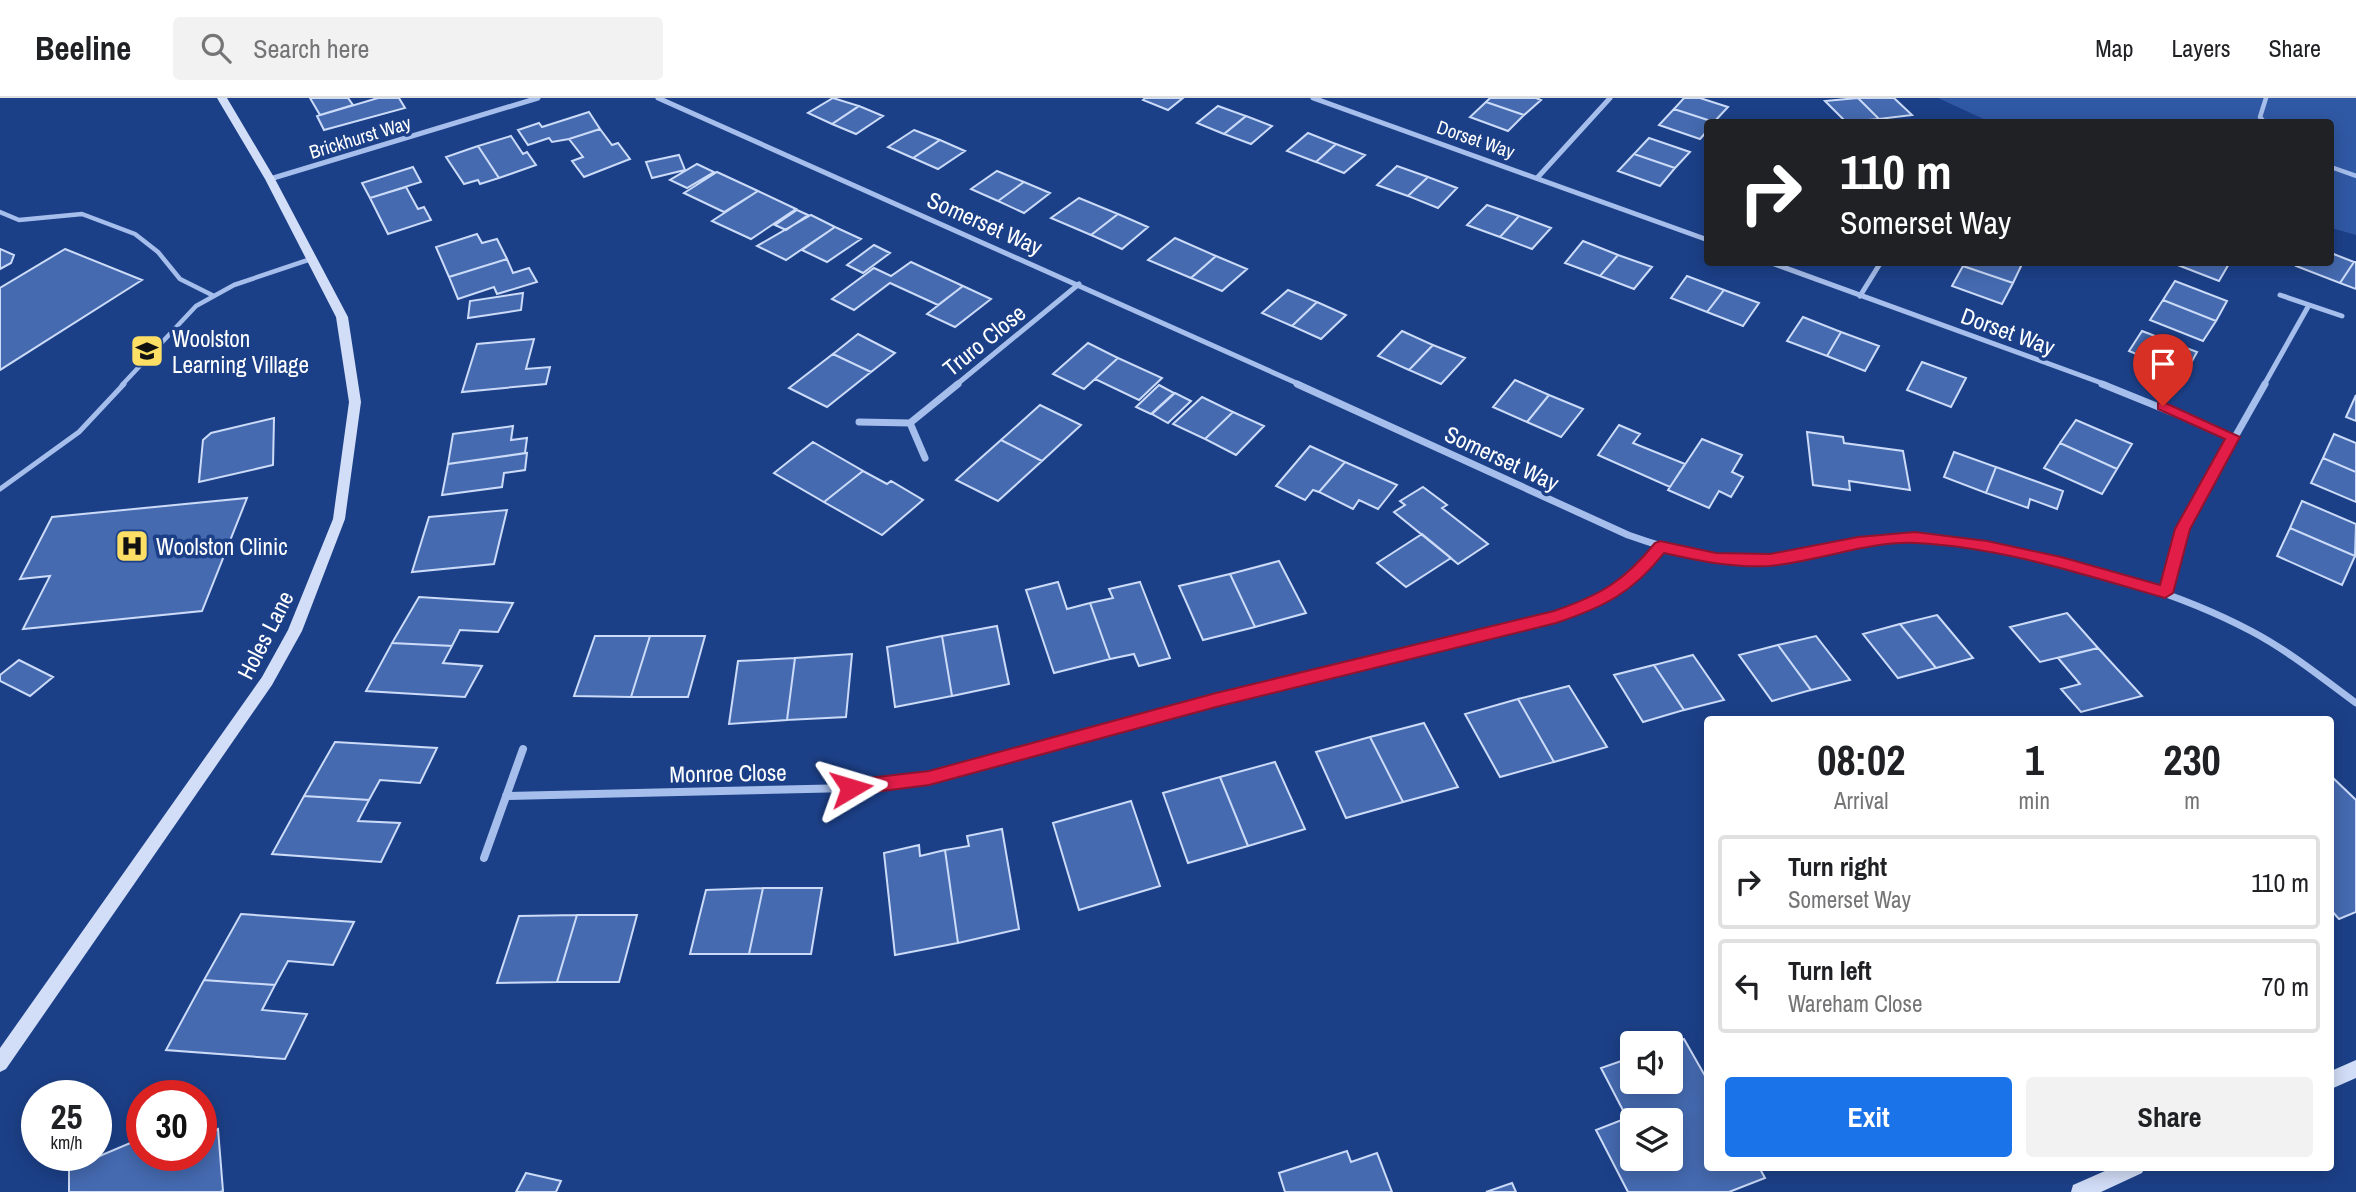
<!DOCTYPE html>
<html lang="en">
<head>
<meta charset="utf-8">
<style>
	:root { --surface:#fff; --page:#f2f2f2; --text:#202124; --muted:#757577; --line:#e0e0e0; --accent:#1a73e8 }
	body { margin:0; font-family:"Archivo Narrow",sans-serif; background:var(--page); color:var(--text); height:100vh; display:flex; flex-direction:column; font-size:26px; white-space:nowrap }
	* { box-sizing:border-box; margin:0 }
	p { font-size:23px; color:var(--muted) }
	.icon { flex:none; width:38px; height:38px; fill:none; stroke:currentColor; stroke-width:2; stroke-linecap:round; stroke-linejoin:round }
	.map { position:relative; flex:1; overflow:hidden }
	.sheet { position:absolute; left:1704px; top:618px; width:630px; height:455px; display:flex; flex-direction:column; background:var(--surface); border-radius:7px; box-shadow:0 4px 18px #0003 }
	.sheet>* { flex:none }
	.top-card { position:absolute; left:1704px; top:21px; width:630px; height:147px; border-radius:7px; box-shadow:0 4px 18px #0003; background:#202124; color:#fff; overflow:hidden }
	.fabs { position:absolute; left:1620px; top:933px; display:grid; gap:14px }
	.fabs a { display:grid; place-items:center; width:63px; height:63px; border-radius:7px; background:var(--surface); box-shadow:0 4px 18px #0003; font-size:35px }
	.speed { position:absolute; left:21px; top:982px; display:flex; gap:14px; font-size:35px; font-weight:700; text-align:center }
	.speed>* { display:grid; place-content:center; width:91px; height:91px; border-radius:50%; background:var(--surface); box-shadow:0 4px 18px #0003; line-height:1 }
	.speed small { font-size:18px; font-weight:400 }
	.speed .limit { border:10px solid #d22; background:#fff; color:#111 }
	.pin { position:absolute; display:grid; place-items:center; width:60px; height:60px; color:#fff; margin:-72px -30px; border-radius:50% 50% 50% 0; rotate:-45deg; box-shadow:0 0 7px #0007 }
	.pin .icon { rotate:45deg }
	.me { position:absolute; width:77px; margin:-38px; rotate:83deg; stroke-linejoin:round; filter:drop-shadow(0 0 5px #0008) }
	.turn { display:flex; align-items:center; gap:24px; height:147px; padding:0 21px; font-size:32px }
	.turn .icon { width:91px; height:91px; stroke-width:2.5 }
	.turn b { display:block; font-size:49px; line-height:60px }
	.eta { display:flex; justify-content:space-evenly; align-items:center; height:119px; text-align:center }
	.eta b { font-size:42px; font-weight:700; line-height:49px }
	.action { display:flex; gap:14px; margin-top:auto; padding:14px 21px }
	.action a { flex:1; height:80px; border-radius:7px; background:var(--accent); color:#fff; font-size:28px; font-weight:700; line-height:80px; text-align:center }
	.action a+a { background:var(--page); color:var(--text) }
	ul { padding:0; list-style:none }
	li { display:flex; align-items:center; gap:21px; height:94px; margin:0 14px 10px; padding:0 7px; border:4px solid var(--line); border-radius:7px }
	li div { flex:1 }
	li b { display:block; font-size:26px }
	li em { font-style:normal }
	header { display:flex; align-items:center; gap:42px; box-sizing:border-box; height:98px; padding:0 35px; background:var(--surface); border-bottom:2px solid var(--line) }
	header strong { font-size:33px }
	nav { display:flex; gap:38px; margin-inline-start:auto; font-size:24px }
	.search { width:490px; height:63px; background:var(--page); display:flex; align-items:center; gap:18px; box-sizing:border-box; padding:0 24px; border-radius:7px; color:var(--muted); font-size:26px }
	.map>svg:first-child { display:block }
</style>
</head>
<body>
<header>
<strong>Beeline</strong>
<div class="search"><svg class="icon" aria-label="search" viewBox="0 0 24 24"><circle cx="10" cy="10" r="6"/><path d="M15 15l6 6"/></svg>Search here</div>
<nav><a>Map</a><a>Layers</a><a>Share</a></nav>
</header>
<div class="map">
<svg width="2356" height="1094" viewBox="0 0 2356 1094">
	<rect width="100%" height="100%" fill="#1c4088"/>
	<path fill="#3059a5" d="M1938,0H2356V137L2331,130V24H1990Z"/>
	<path fill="#456ab0" stroke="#cbdbf8" stroke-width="2" fill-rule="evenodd" d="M310,0H348L353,7L320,17Z
		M378,0H399L405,10L324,32L317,18Z
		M833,0L859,8L832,26L808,15Z
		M1145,0H1183L1168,12L1143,2Z
		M1490,0H1536L1541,2L1524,17L1486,4Z
		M1684,0H1700L1728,9L1714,24L1674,11Z
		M1858,0L1879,21L1846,24L1825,3Z
		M1858,0H1894L1912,17L1879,21Z
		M1486,4L1524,17L1508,33L1470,19Z
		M859,8L883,18L856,36L832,26Z
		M1218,8L1246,18L1224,36L1197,25Z
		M1674,11L1714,24H1708V32L1700,41L1659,27Z
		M589,14L600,31L569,41L552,44L549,40L528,47L518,32L539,25L542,29Z
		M1246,18L1272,28L1251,46L1224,36Z
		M600,31L612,47L618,45L630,61L584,79L572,63L583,59L569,41Z
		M914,32L940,42L913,60L888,49Z
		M1308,35L1336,46L1316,64L1287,53Z
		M511,38L523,56L527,54L536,67L499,80L478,48Z
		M1649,40L1690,54L1675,70L1634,56Z
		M940,42L965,53L938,71L913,60Z
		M1336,46L1365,57L1344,75L1316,64Z
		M478,48L499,80L480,86L478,82L464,86L446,59Z
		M1634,56L1675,70L1660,88L1618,73Z
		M679,57L685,72L652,80L646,64Z
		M697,66L714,74L687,90L670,82Z
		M1397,68L1428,79L1408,98L1377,87Z
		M413,69L421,84L370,100L362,85Z
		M997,73L1024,84L998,103L971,91Z
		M717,74L758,93L724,114L684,95Z
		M1428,79L1457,90L1438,110L1408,98Z
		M1024,84L1050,95L1024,115L998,103Z
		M406,89L418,111L424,109L431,122L388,136L370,100Z
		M758,93L796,111L751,141L712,123Z
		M1079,100L1118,116L1091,137L1051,120Z
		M1487,107L1519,118L1500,139L1467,127Z
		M797,112L808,117L786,132L775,127Z
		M1118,116L1148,129L1122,151L1091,137Z
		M811,117L835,129L786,162L757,148Z
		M1519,118L1551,130L1532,151L1500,139Z
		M835,129L861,141L827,164L802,152Z
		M477,136L482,145L497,141L507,161L449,179L436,149Z
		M1175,140L1216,158L1191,180L1148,162Z
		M1583,143L1618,157L1600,178L1565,165Z
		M874,147L890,155L863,175L847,167Z
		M0,151L14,157L11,165L0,171Z
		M65,151L142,182L0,272V190Z
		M2331,155L2354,164L2340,185L2296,168L2298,164H2331Z
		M1618,157L1652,169L1634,191L1600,178Z
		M1216,158L1247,171L1222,193L1191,180Z
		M507,161L513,175L529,170L537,184L497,196L494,189L458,201L449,179Z
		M911,164L963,188L938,207L890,185L854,212L832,201L874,170L891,178Z
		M1964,164H2023L2013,185L1963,168Z
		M2170,164H2230L2219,183Z
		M2354,164H2356V191L2340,185Z
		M1963,168L2013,185L2002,206L1952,188Z
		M1687,178L1724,192L1707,214L1671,200Z
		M2175,183L2227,203L2216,223L2163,202Z
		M963,188L991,201L955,229L927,216Z
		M1288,192L1317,204L1292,228L1262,215Z
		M1724,192L1759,205L1743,228L1707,214Z
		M523,195L521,212L468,220L470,203Z
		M2163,202L2216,223L2203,243L2150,222Z
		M1317,204L1346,217L1321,241L1292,228Z
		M1803,219L1841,234L1827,258L1787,243Z
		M1402,233L1433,247L1409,272L1378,258Z
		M2142,233L2197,254L2185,276L2129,253Z
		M1841,234L1879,248L1865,273L1827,258Z
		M858,236L895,255L871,274L833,256Z
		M534,241L526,271L550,269L546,286L462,294L477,246Z
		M1088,245L1118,260L1084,291L1053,276Z
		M1433,247L1465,260L1441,286L1409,272Z
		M833,256L871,274L827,309L789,290Z
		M1118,260L1162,280L1139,302L1095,281Z
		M1922,264L1966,280L1951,309L1907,292Z
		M1515,282L1549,297L1527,324L1493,309Z
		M1159,287L1174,295L1151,316L1136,309Z
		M1175,295L1191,303L1168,325L1152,316Z
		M1549,297L1583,311L1561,339L1527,324Z
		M2356,297V323L2346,319Z
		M1202,299L1233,314L1205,341L1173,326Z
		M1040,307L1081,327L1042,363L1001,342Z
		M1233,314L1264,328L1236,357L1205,341Z
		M274,320L273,367L199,384L203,342L211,335Z
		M2076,322L2132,346L2117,371L2060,345Z
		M1619,327L1640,336L1633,345L1685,366L1670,389L1598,357Z
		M513,328L511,342L527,340L525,355L448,366L453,336Z
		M1807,334L1843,339L1844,345L1903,353L1910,392L1849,383L1850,392L1813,387Z
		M2334,336L2356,345V374L2323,360Z
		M1702,341L1742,357L1732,374L1743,379L1731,399L1719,393L1709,410L1668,392Z
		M1001,342L1042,363L998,403L956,382Z
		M813,344L863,373L824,404L774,375Z
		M2060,345L2117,371L2102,396L2044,370Z
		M1310,348L1345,364L1319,394L1313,392L1305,402L1276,388Z
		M1954,354L1996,369L1986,395L1944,379Z
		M527,355L525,372L504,375L502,389L442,397L448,366Z
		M2323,360L2356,374V404L2311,385Z
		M1345,364L1397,387L1378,411L1359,402L1353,411L1319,394Z
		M1996,369L2063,393L2057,411L2030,401L2028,410L1986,395Z
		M863,373L887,386L891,383L923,402L882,437L824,404Z
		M1423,389L1447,407L1442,410L1488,446L1458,466L1394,414L1405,407L1400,403Z
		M247,400L202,513L23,531L50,478L20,481L52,419Z
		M2302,403L2356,426L2355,458L2290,430Z
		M507,412L494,466L412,474L429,419Z
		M2290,430L2355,458L2342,487L2277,458Z
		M1422,436L1451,460L1406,489L1377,465Z
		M1279,463L1306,515L1255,529L1230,476Z
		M1230,476L1255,529L1203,542L1179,488Z
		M1058,484L1067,511L1090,505L1110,561L1054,575L1026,492Z
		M1140,484L1170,560L1139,568L1134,556L1110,561L1090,505L1113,500L1109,491Z
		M419,499L513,505L498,534L460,532L452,548L392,545Z
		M2067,515L2098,550L2040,564L2010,529Z
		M1937,517L1973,560L1936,570L1900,526Z
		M1900,526L1936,570L1898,580L1863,536Z
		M997,528L1009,586L952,598L942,538Z
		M595,538H650L631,599L574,598Z
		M650,538H705L688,599H631Z
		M942,538L952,598L895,609L887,549Z
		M1816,538L1850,582L1811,592L1778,547Z
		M392,545L452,548L443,565L482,568L465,599L366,593Z
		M1778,547L1811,592L1772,603L1739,557Z
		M2098,550L2142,598L2081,614L2061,591L2080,586L2058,560Z
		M852,556L846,619L787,622L795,560Z
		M1693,557L1724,602L1684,612L1654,567Z
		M795,560L787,622L729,626L738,563Z
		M19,562L53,579L30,598L0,583V577Z
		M1654,567L1684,612L1643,624L1614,577Z
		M1569,588L1607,649L1554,664L1518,601Z
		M1518,601L1554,664L1500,679L1465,616Z
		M1424,625L1458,689L1403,704L1370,639Z
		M1370,639L1403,704L1346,720L1316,654Z
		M335,644L437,650L420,685L380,682L369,702L304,698Z
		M1275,664L1305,731L1248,748L1220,679Z
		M2331,678L2356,702V814L2339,821L2331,812Z
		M1220,679L1248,748L1188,765L1163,695Z
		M304,698L369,702L358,723L400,725L381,764L272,756Z
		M1131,703L1160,788L1079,812L1053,725Z
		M1002,731L1019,831L958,845L945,752L969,748L967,738Z
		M919,747L920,758L945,752L958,845L895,857L884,755Z
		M763,790H822L811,856H749Z
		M763,790L749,856H690L706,792Z
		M241,816L354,824L333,867L288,863L275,887L204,882Z
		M577,817L557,884L497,885L519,818Z
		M577,817H637L619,884H557Z
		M204,882L275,887L262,912L307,916L285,961L166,952Z
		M1684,941L1708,983V1069H1759L1765,1080L1729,1094H1628L1596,1032L1627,1020L1601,970L1633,959V984H1671V946ZM1633,1022H1671V1060H1633Z
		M218,1031L223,1093L220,1094H69V1071L142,1040V1057H201V1038Z
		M1347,1053L1351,1064L1377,1055L1392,1094H1285L1279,1075Z
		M526,1075L561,1083L556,1094H516Z
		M1512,1085L1516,1094H1486Z"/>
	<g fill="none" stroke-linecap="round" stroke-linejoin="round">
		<path stroke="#a6beeb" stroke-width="4.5" d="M2264,24L2260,19L2266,0
			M2331,69L2356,78
			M0,114L19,122L82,116L135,136L158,154L180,181L212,197
			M122,287L196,208L234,187L311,161"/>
		<path stroke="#a6beeb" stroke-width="5" d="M0,391L79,334L124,286"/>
		<path stroke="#a6beeb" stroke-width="5" d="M658,0L1301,287
			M1313,0L1708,142
			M1538,79L1610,0
			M270,81L538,0
			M1769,164L2107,287
			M2280,197L2342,218
			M1860,198L1881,164
			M956,287L1079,186
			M2264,287L2309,207"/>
		<path stroke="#a6beeb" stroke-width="7" d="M1297,286L1628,437C1673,453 1720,466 1768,462C1818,458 1865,440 1915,440C1949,440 1982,448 2015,455C2096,472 2177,494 2251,533C2289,553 2322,580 2356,605
			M2102,286L2233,339
			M859,324L910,325L925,360
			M910,325L958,286
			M2165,495L2183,431L2265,286
			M1054,646L1216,602L1556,519L1614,492L1638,474L1660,449"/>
		<path stroke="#a6beeb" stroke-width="8" d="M506,698L851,690L929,680L1061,644
			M484,760L523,651"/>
		<path fill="#d2def8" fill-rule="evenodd" d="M217,0H227L275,81L348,219L361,304L345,421L302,533L272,587L6,971L0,974V950L262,579L288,532L333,421L349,304L336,219L265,81Z
			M2356,962V980L2331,991V973Z
			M2114,1069H2145L2142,1075L2101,1094H2071L2073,1087Z"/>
	</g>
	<path fill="#e11d48" stroke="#92132f" stroke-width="2" d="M2163,304L2240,339L2190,431L2173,495L2165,500C2085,477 2001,449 1916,445C1866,443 1818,464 1769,468C1733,470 1699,463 1664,455C1632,495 1604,509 1556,525L1216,609L929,687L851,697L842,690L851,682L929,673L1216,595L1554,513C1601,497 1624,483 1655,445L1660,443L1716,455L1770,456L1858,439L1915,434L1987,443L2061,459L2160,487L2175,431L2225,341L2158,311V305Z"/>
	<defs>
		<symbol id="school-square" viewBox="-11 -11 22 22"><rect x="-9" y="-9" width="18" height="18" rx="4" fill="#fcdf64" stroke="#1c4088"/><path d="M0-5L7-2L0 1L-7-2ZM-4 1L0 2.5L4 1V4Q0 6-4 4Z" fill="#111"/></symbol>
		<symbol id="hospital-square" viewBox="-11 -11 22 22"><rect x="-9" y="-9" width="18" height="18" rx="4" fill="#fcdf64" stroke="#1c4088"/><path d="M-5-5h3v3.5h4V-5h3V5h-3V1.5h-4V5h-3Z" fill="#111"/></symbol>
	</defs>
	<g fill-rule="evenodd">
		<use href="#school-square" x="128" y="234" width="38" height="38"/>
		<use href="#hospital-square" x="113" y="429" width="38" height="38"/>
	</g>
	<g text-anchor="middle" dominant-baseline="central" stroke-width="7" stroke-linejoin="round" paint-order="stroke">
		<g font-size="19" fill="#fff" stroke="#1c4088">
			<text transform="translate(360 39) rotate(-17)">Brickhurst Way</text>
			<text transform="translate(1476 41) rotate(19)">Dorset Way</text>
		</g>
		<g font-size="23" fill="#fff" stroke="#1c4088">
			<text transform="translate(985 125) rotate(24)">Somerset Way</text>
			<text transform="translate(2008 233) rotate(20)">Dorset Way</text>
			<text transform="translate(984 242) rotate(-39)">Truro Close</text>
			<text transform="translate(1502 360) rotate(25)">Somerset Way</text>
			<text transform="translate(265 537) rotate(-63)">Holes Lane</text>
			<text transform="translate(728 675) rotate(-1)">Monroe Close</text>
		</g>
		<g font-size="23" fill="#fff" stroke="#1c4088" text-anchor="start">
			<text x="172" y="240">Woolston<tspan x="172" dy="26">Learning Village</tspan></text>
			<text x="156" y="448">Woolston Clinic</text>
		</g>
	</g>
</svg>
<div class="fabs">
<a><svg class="icon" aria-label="sound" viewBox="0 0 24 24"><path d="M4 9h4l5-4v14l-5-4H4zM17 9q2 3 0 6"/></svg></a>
<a><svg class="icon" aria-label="layers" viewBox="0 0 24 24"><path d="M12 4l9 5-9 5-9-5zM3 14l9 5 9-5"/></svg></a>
</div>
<div class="speed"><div>25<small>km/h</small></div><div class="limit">30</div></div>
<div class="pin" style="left:2163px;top:308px;background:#d93025"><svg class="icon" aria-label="arrive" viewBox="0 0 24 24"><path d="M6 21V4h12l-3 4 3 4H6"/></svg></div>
<svg class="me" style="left:851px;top:690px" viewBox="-20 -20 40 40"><path d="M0-17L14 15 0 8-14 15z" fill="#e11d48" stroke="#fff" stroke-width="4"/></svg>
<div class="top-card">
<div class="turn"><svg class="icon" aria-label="right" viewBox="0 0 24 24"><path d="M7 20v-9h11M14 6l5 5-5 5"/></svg><div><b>110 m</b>Somerset Way</div></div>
</div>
<section class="sheet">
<div class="eta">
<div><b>08:02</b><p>Arrival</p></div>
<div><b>1</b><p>min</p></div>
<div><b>230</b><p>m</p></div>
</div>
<ul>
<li><svg class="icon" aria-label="right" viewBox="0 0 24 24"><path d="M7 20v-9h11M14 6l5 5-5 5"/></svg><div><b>Turn right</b><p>Somerset Way</p></div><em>110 m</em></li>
<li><svg class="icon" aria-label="left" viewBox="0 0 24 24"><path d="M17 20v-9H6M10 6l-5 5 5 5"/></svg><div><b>Turn left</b><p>Wareham Close</p></div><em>70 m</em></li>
</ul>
<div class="action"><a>Exit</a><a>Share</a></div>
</section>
</div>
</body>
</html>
